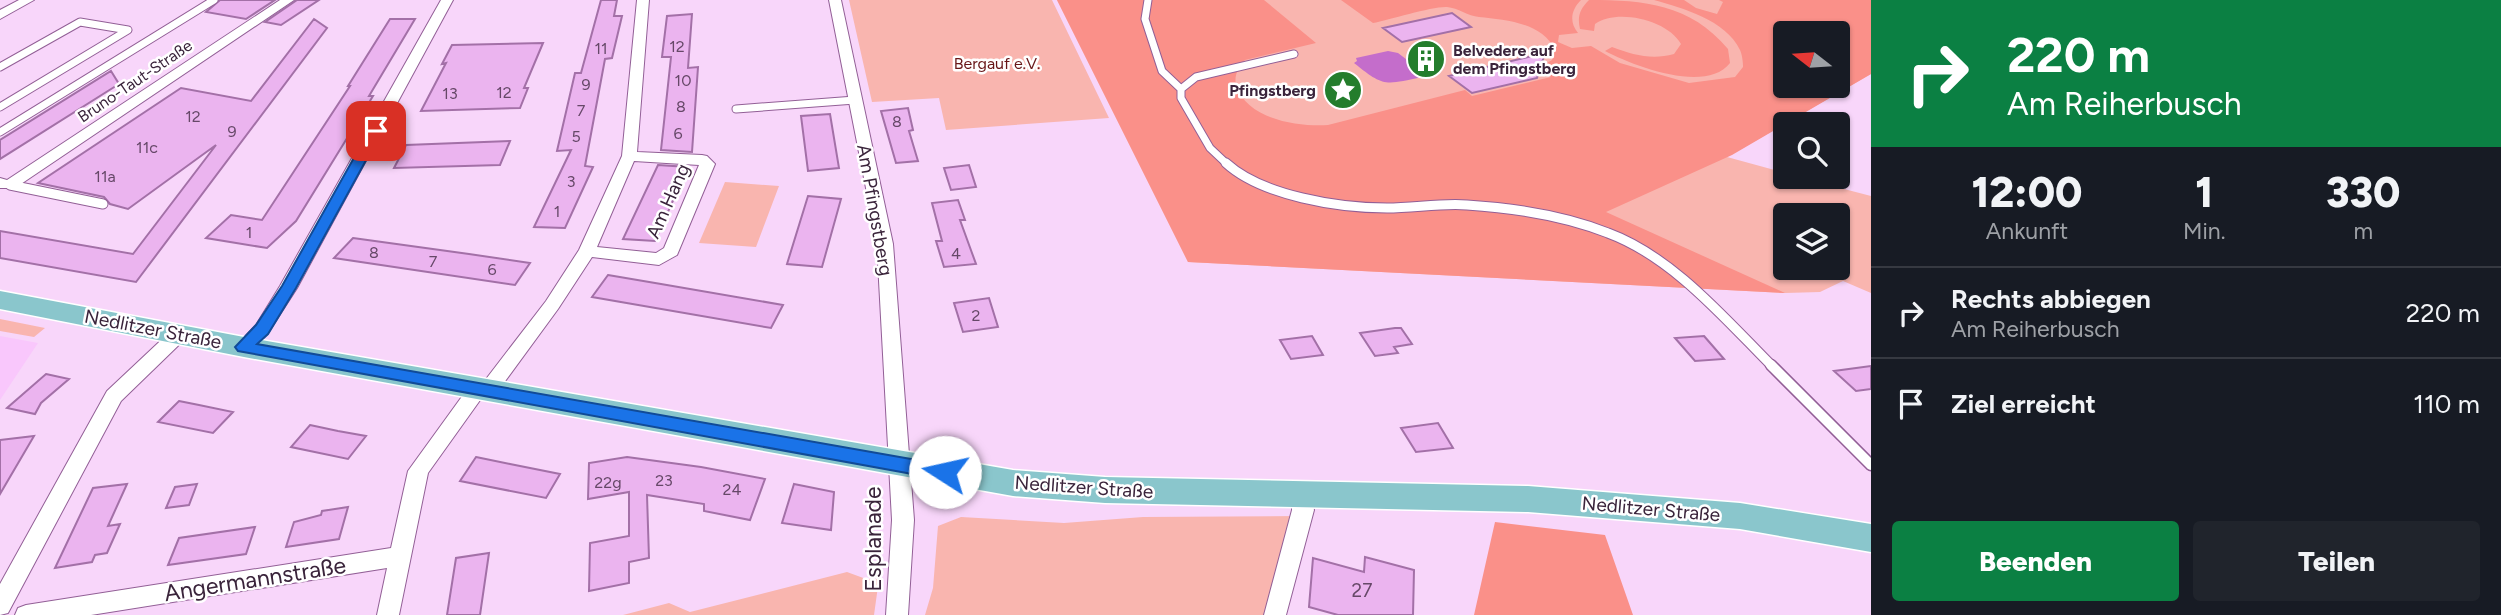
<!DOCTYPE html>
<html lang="de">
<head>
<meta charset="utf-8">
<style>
	:root { --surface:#171b24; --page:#20242c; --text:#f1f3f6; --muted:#9ea1a6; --line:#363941; --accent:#0b8043 }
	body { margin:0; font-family:Figtree,sans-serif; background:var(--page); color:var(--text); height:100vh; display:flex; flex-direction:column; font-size:26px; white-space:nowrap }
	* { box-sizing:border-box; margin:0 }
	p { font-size:23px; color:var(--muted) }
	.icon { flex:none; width:38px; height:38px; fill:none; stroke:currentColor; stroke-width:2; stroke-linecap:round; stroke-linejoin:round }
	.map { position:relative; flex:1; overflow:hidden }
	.drawer { display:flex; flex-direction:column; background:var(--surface); width:630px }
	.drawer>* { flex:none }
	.top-card { background:#0b8043; color:#fff; overflow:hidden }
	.needle { width:46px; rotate:287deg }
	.controls { position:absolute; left:1773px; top:21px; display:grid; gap:14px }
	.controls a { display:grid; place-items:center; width:77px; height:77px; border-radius:7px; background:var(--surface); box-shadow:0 2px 5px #0004; font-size:35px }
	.pin { position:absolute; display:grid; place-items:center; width:60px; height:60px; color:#fff; margin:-30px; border-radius:14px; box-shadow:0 4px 10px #0006 }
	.me { position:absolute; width:77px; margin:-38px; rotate:280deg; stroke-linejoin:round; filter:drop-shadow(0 0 5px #0008) }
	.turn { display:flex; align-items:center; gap:24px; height:147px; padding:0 21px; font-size:32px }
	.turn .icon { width:91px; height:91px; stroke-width:2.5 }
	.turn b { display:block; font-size:49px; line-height:60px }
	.eta { display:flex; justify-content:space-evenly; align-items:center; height:119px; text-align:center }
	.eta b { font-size:42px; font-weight:800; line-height:49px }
	.primary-button { display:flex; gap:14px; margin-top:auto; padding:14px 21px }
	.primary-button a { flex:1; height:80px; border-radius:7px; background:var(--accent); color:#fff; font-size:28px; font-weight:800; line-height:80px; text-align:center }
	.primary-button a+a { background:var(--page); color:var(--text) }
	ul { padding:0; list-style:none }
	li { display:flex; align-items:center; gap:21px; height:91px; padding:0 21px; border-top:2px solid var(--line) }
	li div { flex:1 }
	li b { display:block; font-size:26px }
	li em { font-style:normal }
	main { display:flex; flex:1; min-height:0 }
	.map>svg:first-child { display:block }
</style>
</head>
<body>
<main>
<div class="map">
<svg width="1871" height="615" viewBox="0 0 1871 615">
	<rect width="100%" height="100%" fill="#f8d6fa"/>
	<path fill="#f9c7fc" d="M0,336L38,343L0,400Z"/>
	<path fill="#f9b5af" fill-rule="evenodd" d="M849,0H1052L1109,118L946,130L939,98L872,102Z
		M1057,0H1871V74L1727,157L1785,173V177H1798L1871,196V293L1843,281L1820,292L1785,293L1188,262ZM1785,33H1838V86H1785ZM1785,215H1838V268H1785Z
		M725,182L779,186L756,247L699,243Z
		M0,319L45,328L34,337L0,331Z
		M1301,516L1275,615H925L933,588L938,526L961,517L1064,523L1143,517Z
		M847,572L866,579H879L874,615H623L669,603L690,612Z"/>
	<path fill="#fa9089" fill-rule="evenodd" d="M1057,0H1264L1316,43L1245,60C1238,67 1234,76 1236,85C1246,119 1298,127 1328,125L1465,90L1472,96L1551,77L1538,68L1552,60L1555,50C1542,22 1505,20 1479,17C1468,16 1458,8 1447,7C1433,6 1389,20 1373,23L1341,0H1581C1571,10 1569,22 1578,33L1559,35L1558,42L1572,48L1591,46L1620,63L1689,83L1735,77L1743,67C1743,62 1742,54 1740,50C1726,20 1682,8 1654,0H1684L1696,8L1717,14L1723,2L1719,0H1871V74L1732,155L1606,212L1785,293L1188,262ZM1785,33H1838V86H1785Z
		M1589,0C1645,0 1690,4 1728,49L1730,63C1706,94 1634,66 1605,51L1612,47C1633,55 1652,60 1674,54L1681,44C1668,20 1617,8 1595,24L1594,31L1580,29C1577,16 1580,9 1589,0Z
		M1495,522L1605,535L1633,615H1474Z"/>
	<path fill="#c46dcb" d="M1388,51L1398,53L1423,72L1420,74L1422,77C1384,85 1384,87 1354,63L1357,61L1356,58Z"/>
	<path fill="#ebb4ef" stroke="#a370a7" stroke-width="2" d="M220,0H275L246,19L206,12Z
		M297,0H319L281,25L265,22Z
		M601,0H617L614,16H622L612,58L605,59L585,166L593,167L565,228L534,227L571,150L557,151L575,73H581Z
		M1452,13L1471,27L1402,42L1383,28Z
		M692,14L688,68L698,67L692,152L661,150L671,57H662L667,16Z
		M314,19L327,28L136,282L0,258V231L133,254L216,145L128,209L110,204L104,197L38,183L181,88L251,101Z
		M390,19H415L369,96H373L296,221L267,248L206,238L231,215L262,220L350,86H348Z
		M543,43L524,88H528L520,108L421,111L446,63L442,64L452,45Z
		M1545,53L1537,78L1472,93L1449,76Z
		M111,71L119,84L0,159V140Z
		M908,108L913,130L909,131L918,161L896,163L881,111Z
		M830,114L839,168L808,171L801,116Z
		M510,141L500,165L394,168L406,145Z
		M658,165L688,167L655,241L623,239Z
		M969,165L976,187L951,190L944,168Z
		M808,196L841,199L822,267L787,264Z
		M958,200L965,220H960L976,264L944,267L936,241H942L932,203Z
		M353,238L469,254L530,263L515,285L334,258Z
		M608,275L661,284L783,305L771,328L592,297Z
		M989,298L998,327L963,332L954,303Z
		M1395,328H1401L1412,344L1394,347L1398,353L1375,356L1360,333Z
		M1312,336L1323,355L1291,359L1280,340Z
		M1704,336L1724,359L1695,361L1675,338Z
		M1871,366V389L1856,391L1834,371Z
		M46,374L69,379L41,403L35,414L7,408Z
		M179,401L199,405L233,412L213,433L158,422Z
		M1438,423L1453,448L1416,452L1401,428Z
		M310,425L338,431L366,436L348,459L291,447Z
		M34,436L0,494V440Z
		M476,457L510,464L560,474L546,498L460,481Z
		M627,457L701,467L765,479L750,520L704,511V504L647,495L649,558L629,562V583L589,591L590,543L629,536V492L588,499L589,463Z
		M127,484L108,526L120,524L107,553L95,555L92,562L55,568L93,488Z
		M197,484L189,505L166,508L175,487Z
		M794,484L834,492L831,530L782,523Z
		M348,507L339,539L286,547L294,522L321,515L322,511Z
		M255,527L246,554L168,565L179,538Z
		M489,553L480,615H447L456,558Z
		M1365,557L1414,570L1413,615H1338L1309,607L1313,558L1364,572Z"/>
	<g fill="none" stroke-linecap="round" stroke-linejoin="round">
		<defs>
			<path id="service-far2" d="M1148,0L1145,19L1162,71L1181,89V98L1210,148L1228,165
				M0,67L80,22L128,30L0,107
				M1181,89L1196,77L1294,54
				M736,109L855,100
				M0,132L214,0"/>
			<path id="service-far1" d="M1226,163C1262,196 1339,208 1387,208C1414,208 1441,203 1467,205C1514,208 1565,216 1608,233C1673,257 1725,319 1773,367
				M10,185L103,204"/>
			<path id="service" d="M1771,365L1871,465"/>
			<path id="minor" d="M19,0H34L0,19V10Z
				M280,0H294L15,188H0V178L7,180Z
				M441,0H453L297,288L268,333L250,352H238L235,347L256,325L280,286Z
				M637,0H649L637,152L702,155L707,156L715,164L677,255L659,265L592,257L558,309L495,395L483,396L428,473L399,615H377L387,568L91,615H15L18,608L26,605L391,548L408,471L471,384L483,383L546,301L579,250L622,156ZM634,161L699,165L664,248L656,253L597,247Z
				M829,0H841L893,244L914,520L908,615H886L892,520L877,244Z
				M179,328L185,329L188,334L185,339L121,401L8,613L0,615V584L107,391L173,329Z
				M1302,487L1309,490L1314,510L1286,615H1264L1292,510V496L1295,490Z"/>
			<path id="primary" d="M0,291L244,337L1013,470L1105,477L1528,486L1740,503L1871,524V552L1740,529L1528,512L1105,503L1013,496L244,357L0,309Z"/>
		</defs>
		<use href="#service-far2" stroke="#925f96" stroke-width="9"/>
		<use href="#service-far1" stroke="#925f96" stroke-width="11"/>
		<use href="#service" stroke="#925f96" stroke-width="13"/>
		<use href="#minor" stroke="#925f96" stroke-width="2"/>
		<use href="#primary" stroke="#fff" stroke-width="3"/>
		<use href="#service-far2" stroke="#fff" stroke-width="7"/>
		<use href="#service-far1" stroke="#fff" stroke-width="9"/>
		<use href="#service" stroke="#fff" stroke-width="10"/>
		<use href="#minor" fill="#fff" fill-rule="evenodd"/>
		<use href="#primary" fill="#8ac6cc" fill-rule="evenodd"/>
	</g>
	<path fill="#1a73e8" stroke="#114b97" stroke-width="2" d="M376,127L382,131L296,288L268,334L257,344L945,465L951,467L954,472L951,478L945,480L238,351L235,347L256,325L282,286L369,131Z"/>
	<defs>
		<symbol id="building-disc" viewBox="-11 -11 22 22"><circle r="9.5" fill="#247d2c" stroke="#fff"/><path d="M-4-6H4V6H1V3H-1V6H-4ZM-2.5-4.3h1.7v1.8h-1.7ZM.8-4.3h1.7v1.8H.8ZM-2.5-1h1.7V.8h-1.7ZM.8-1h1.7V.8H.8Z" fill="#fff"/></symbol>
		<symbol id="sight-disc" viewBox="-11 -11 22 22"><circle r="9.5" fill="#247d2c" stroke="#fff"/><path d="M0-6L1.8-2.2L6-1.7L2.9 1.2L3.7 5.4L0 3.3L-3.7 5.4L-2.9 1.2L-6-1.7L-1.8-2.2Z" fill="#fff"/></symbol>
	</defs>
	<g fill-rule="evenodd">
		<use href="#building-disc" x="1404" y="37" width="44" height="44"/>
		<use href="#sight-disc" x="1321" y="68" width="44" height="44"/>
	</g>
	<g text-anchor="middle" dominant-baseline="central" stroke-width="5" stroke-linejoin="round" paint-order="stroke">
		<g font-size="16" fill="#664868">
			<text x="677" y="46">12</text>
			<text x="601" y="48">11</text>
			<text x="683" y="80">10</text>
			<text x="586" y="84">9</text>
			<text x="504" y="92">12</text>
			<text x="450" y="93">13</text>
			<text x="681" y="106">8</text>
			<text x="581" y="110">7</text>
			<text x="193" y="116">12</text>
			<text x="897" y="121">8</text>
			<text x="232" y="131">9</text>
			<text x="678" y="133">6</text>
			<text x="576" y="136">5</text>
			<text x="147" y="147">11c</text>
			<text x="105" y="176">11a</text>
			<text x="571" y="181">3</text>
			<text x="557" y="211">1</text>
			<text x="249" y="232">1</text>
			<text x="374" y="252">8</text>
			<text x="956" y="253">4</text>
			<text x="433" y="261">7</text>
			<text x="492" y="269">6</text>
			<text x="976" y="315">2</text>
			<text x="664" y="480">23</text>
			<text x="608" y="482">22g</text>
			<text x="732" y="489">24</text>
		</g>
		<g font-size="16" font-weight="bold" fill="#3a243b" stroke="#fff" text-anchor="start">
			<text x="1453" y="50">Belvedere auf<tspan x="1453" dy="18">dem Pfingstberg</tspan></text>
			<text x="1316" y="90" text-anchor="end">Pfingstberg</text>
		</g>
		<g font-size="16" fill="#681618" stroke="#fff">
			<text x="997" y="63">Bergauf e.V.</text>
		</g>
		<g font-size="16" fill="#3a243b" stroke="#fff">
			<text transform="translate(135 81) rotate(-34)">Bruno-Taut-Straße</text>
		</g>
		<g font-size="19" fill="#3a243b" stroke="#fff">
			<text transform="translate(668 201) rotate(-66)">Am Hang</text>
			<text transform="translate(875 210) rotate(80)">Am Pfingstberg</text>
			<text transform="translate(153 329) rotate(11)">Nedlitzer Straße</text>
			<text transform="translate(1084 487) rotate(4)">Nedlitzer Straße</text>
			<text transform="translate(1651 509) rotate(5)">Nedlitzer Straße</text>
		</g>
		<g font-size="19" fill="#664868">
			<text x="1362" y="590">27</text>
		</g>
		<g font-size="23" fill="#3a243b" stroke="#fff">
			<text transform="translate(873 539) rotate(-90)">Esplanade</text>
			<text transform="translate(255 579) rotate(-9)">Angermannstraße</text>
		</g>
	</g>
</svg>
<div class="controls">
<a><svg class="needle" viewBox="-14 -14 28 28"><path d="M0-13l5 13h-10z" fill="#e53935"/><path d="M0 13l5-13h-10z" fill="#9ea1a6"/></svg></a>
<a><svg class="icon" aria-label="search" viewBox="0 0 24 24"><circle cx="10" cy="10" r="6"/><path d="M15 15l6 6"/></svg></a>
<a><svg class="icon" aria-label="layers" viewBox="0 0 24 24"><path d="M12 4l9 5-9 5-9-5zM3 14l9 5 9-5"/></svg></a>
</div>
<div class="pin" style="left:376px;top:131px;background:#d93025"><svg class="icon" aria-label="arrive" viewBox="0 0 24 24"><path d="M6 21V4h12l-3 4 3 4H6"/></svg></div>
<svg class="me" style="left:945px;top:472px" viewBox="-20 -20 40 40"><circle r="19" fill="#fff"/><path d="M0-13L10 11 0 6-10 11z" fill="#1a73e8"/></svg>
</div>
<section class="drawer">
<div class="top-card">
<div class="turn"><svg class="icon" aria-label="right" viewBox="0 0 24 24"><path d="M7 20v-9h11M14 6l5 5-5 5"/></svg><div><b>220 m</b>Am Reiherbusch</div></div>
</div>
<div class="eta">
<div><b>12:00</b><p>Ankunft</p></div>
<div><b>1</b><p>Min.</p></div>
<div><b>330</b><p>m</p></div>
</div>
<ul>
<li><svg class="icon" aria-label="right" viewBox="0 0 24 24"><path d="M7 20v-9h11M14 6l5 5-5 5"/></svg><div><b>Rechts abbiegen</b><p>Am Reiherbusch</p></div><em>220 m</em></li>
<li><svg class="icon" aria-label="arrive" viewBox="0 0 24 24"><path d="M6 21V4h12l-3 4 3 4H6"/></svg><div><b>Ziel erreicht</b></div><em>110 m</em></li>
</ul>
<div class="primary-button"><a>Beenden</a><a>Teilen</a></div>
</section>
</main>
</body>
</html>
